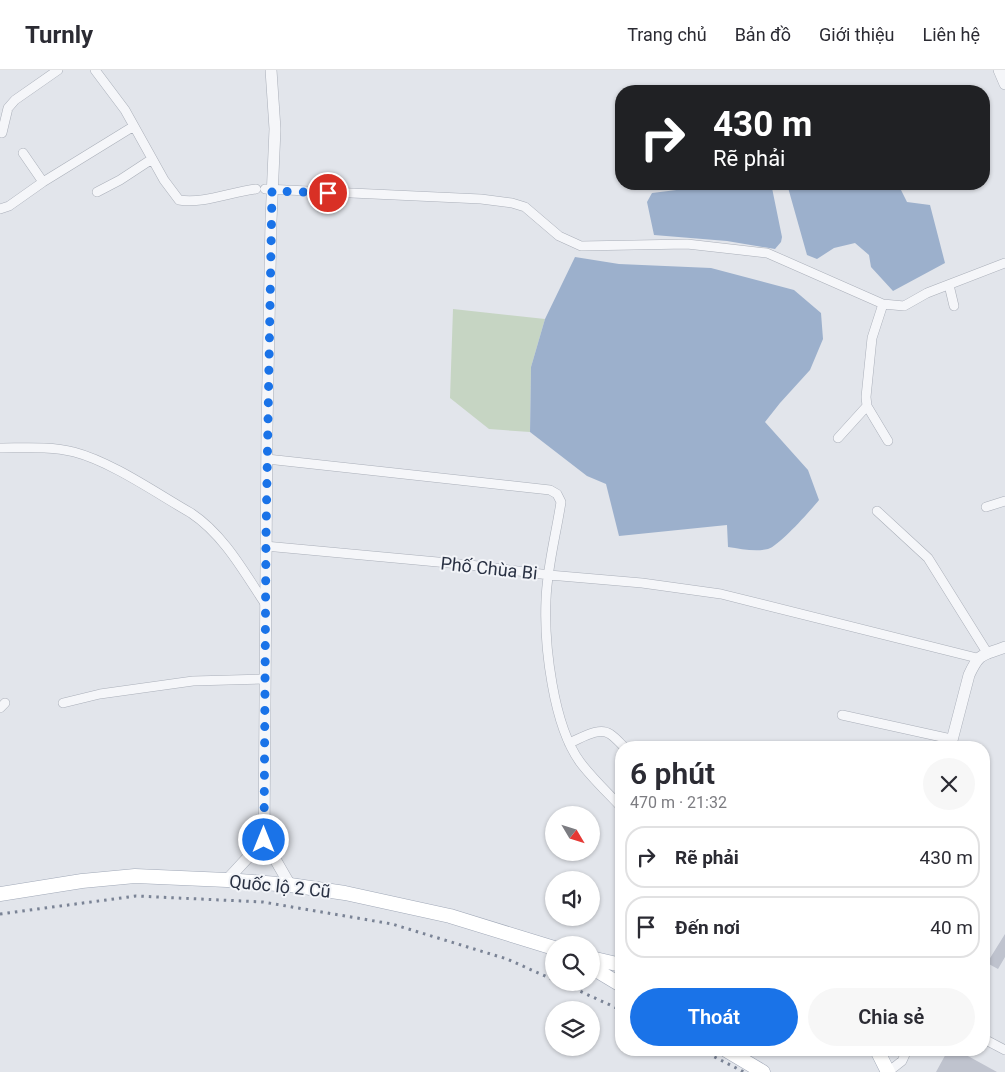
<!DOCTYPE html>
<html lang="vi">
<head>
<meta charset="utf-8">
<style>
	:root { --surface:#fff; --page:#f7f7f7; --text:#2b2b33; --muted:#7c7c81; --line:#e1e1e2; --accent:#1a73e8 }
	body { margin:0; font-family:Roboto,sans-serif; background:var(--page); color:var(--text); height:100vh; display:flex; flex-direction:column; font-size:19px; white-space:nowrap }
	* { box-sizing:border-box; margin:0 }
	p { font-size:16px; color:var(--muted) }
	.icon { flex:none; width:28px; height:28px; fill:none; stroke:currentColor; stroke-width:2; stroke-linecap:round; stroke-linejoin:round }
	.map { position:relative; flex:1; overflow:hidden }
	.sheet { position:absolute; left:615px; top:671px; width:375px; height:315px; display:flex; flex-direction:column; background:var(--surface); border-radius:20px; box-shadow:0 1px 4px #0004 }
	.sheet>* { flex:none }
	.hud { position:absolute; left:615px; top:15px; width:375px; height:105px; border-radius:20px; box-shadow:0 1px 4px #0004; background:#202124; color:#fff; overflow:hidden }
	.needle { width:32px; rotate:128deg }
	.fabs { position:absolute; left:545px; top:736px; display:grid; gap:10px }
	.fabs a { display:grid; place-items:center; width:55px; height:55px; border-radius:50%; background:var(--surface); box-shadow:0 1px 4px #0004; font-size:25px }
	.pin { position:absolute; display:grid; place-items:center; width:42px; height:42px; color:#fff; margin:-21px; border:2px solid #fff; border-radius:50%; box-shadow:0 1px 5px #0007 }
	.me { position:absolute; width:55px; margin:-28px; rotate:0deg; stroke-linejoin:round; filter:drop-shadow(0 0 4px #0008) }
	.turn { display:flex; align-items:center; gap:18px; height:105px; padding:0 15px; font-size:22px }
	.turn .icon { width:65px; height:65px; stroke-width:2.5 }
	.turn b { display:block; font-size:35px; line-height:42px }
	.round { display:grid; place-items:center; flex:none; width:52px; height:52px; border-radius:26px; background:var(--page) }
	.summary { display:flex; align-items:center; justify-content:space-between; height:85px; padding:0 15px }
	h1 { font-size:30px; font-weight:600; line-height:38px }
	.action { display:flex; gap:10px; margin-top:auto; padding:10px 15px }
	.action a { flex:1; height:58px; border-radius:30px; background:var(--accent); color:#fff; font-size:20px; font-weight:600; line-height:58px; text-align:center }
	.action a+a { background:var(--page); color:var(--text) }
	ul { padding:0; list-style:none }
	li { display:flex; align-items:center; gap:15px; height:62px; margin:0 10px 8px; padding:0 5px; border:2px solid var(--line); border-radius:20px }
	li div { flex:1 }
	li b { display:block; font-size:19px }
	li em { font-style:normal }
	header { display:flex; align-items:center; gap:30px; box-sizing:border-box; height:70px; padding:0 25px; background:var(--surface); border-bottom:1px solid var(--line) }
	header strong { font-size:24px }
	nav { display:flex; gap:28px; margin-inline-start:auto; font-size:18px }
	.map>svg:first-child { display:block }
</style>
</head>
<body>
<header>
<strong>Turnly</strong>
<nav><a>Trang chủ</a><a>Bản đồ</a><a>Giới thiệu</a><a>Liên hệ</a></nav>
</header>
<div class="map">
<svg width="1005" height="1002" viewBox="0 0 1005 1002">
	<rect width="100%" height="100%" fill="#e2e5eb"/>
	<path fill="#c6d5c3" d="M453,239L545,249L531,297L530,362L489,359L450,328Z"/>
	<path fill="#9cb0cc" d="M725,114H762L772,118L782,167L781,172L775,179L727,171L654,165L647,132L652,123Z
		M787,114H898L907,132L930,135L945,193L893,221L871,197L869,185L855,173L834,178L817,189L807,185Z
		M575,187L619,194L711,198L794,220L821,243L823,269L810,300L780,333L765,352L808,400L819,430C811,440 779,476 768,479C756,482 741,479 728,477L727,455L619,466L606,414L587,406L530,362L531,297L545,249Z"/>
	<path fill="#bfc3ce" d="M1005,864V887L998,899L987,893Z
		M948,980H957L997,1002H936Z"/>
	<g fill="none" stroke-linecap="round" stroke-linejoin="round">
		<defs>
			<path id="minor" d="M95,0L125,40L164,110L179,130C204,134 230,122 256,119
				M2,63L8,38L15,30L58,0
				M23,83L43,112
				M265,119L481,129L512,133L525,137L559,166L581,176L687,174L767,183L883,234L904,236L927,223L1005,193
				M97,122L120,110L152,89
				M0,139L9,136L43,112L134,56
				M949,215L954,236
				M883,234L872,268L866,327L867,336L888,371
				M838,368L867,336
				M0,378C24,378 50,376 74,382C112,392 156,423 191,443C224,465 244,502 266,535
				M267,389L550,420L557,424L561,432C556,465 547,497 546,530C544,575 553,655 580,692C592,708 607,722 621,737
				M986,437L1005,431
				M877,441L928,488L988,584
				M265,476L470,495L549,505L642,513L721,524L977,588
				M63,633L100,624L193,611L265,609
				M0,638L5,633
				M842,645L951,669
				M569,673C580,669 599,656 610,664C616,668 620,673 625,678
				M984,969L1005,980
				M888,1002L902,991L907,980"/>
			<path id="tertiary" d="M271,0L275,59L271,151L267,358L264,770L290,815
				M999,0L1005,14
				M950,678L969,605C980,581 983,586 1005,577
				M227,810L264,770"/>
			<path id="primary" d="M0,824L82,811L135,806L227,810L290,815L345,823L450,846L554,878
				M591,888L621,895
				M591,897L621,915
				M726,980L763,1002
				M877,980L888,1002"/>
		</defs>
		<use href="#minor" stroke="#aaafb9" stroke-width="10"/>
		<use href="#tertiary" stroke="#aaafb9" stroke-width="12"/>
		<use href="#primary" stroke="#a0a8b7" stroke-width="15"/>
		<use href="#minor" stroke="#f5f6f9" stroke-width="9"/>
		<use href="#tertiary" stroke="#f5f6f9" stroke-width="11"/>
		<use href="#primary" stroke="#fff" stroke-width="14"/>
		<path stroke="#7a8395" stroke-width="3" stroke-dasharray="2.5 5" stroke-linecap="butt" d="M0,844L136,826L263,832L392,854L507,889L554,910
			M560,912L621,940
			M701,980L744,1002"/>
	</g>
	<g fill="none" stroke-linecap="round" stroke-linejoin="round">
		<path stroke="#1a73e8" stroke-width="9" stroke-dasharray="0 16.2" d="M264,770L266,466L272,121L328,123"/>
	</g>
	<g text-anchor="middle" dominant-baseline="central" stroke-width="4" stroke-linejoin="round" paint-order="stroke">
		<g font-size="18" fill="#293143" stroke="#f2f4f8">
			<text transform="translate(489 498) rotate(6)">Phố Chùa Bi</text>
			<text transform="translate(280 816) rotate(6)">Quốc lộ 2 Cũ</text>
		</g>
	</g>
</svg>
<div class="fabs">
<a><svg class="needle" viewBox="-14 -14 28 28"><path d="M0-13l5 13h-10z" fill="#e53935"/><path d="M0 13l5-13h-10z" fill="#7c7c81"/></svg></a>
<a><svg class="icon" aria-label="sound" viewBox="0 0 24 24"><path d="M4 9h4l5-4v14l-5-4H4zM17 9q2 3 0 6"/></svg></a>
<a><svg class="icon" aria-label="search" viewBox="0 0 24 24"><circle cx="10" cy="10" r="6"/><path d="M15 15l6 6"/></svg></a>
<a><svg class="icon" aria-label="layers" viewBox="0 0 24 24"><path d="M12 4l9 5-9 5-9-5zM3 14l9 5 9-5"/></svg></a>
</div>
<div class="pin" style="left:328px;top:123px;background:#d93025"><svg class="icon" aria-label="arrive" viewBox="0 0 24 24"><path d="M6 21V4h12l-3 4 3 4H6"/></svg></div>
<svg class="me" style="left:264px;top:770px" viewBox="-20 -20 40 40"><circle r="17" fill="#1a73e8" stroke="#fff" stroke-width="3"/><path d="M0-11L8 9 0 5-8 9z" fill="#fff"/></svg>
<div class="hud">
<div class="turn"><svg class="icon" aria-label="right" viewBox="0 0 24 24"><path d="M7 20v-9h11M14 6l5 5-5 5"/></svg><div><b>430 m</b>Rẽ phải</div></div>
</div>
<section class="sheet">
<div class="summary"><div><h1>6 phút</h1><p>470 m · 21:32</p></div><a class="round"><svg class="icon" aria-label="close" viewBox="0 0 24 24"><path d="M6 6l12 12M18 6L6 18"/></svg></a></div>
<ul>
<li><svg class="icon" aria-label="right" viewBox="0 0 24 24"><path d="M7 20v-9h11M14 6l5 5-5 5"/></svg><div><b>Rẽ phải</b></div><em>430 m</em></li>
<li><svg class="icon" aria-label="arrive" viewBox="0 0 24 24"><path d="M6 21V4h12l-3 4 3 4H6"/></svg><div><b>Đến nơi</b></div><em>40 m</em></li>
</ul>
<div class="action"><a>Thoát</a><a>Chia sẻ</a></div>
</section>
</div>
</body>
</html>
